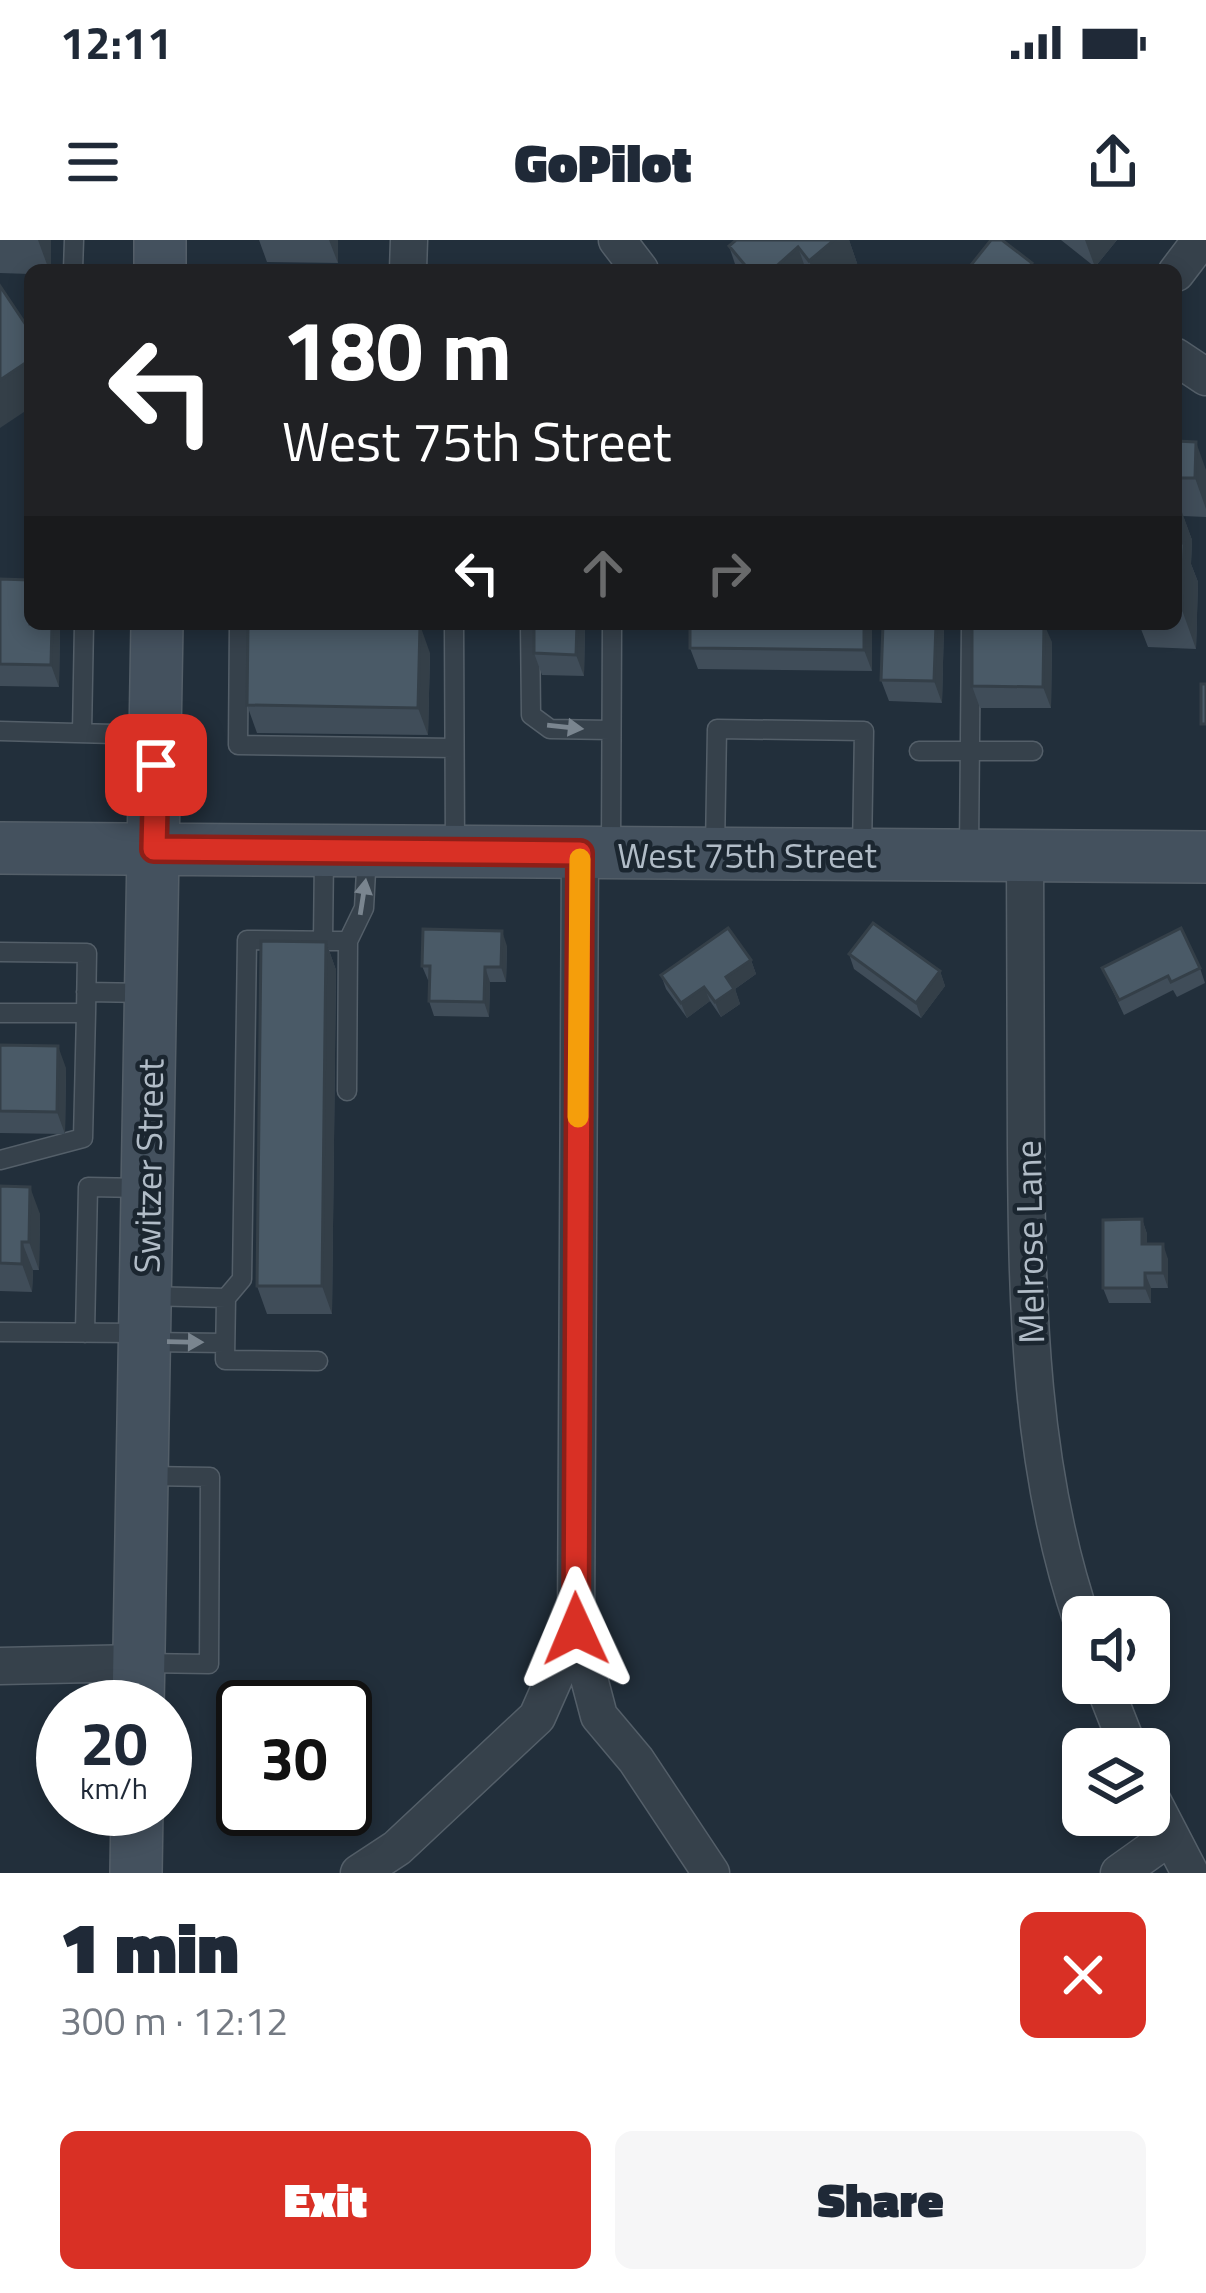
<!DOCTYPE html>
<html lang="en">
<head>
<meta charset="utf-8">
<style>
	:root { --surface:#fff; --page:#f6f6f7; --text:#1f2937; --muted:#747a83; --accent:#d93025 }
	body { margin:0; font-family:"Titillium Web",sans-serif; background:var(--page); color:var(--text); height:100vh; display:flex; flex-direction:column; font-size:45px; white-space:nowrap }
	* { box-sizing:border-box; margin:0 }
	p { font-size:39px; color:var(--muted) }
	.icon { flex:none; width:66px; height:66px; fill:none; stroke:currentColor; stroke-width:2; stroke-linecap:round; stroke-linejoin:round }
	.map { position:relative; height:1633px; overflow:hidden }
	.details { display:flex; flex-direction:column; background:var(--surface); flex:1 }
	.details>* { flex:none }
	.hud { position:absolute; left:24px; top:24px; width:1158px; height:366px; border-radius:18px; box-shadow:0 6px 18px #0003; background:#202124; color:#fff; overflow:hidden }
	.controls { position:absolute; left:1062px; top:1356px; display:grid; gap:24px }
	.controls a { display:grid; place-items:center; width:108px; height:108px; border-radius:18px; background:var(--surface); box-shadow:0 6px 18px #0003; font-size:60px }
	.speed { position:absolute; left:36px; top:1440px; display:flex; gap:24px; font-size:60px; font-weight:700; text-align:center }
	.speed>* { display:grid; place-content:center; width:156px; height:156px; border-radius:50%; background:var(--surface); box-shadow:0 6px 18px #0003; line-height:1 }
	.speed small { font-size:30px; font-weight:400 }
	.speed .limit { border:6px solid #111; border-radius:18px; background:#fff; color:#111 }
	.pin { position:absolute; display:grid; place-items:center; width:102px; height:102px; color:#fff; margin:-51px; border-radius:24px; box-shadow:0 6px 18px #0006 }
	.me { position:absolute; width:132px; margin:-66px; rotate:359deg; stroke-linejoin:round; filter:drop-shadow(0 0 9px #0008) }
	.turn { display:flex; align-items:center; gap:42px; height:252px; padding:0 60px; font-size:54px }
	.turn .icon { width:156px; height:156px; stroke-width:2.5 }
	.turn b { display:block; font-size:84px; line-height:102px }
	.lanes { display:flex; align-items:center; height:114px; padding:0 60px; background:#0003; justify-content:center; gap:60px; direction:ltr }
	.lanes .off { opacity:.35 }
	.round { display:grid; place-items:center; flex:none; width:126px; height:126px; border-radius:18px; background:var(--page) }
	.headline { display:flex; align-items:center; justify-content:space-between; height:204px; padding:0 60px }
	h1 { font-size:72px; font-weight:800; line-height:90px }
	.cta { display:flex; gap:24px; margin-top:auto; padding:24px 60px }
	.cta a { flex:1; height:138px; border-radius:18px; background:var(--accent); color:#fff; font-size:48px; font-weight:800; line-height:138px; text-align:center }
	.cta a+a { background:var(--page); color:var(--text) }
	.status { display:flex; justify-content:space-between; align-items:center; height:84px; padding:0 60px; background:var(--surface); direction:ltr }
	.status svg { height:33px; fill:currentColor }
	header { display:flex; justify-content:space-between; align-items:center; height:156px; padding:0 60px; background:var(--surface); font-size:54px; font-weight:800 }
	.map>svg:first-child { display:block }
</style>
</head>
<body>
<div class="status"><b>12:11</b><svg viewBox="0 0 49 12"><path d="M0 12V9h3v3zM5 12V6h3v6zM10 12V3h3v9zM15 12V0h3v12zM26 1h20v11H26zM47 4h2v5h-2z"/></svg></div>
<header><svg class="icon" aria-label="menu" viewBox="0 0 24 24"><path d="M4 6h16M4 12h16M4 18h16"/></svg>GoPilot<svg class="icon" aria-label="share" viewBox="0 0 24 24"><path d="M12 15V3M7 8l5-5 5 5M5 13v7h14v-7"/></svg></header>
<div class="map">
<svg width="1206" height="1633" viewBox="0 0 1206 1633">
	<rect width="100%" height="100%" fill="#222f3b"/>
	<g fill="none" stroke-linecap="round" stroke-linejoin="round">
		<defs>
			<path id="lane" d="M73,30L74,0
				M239,384L238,505L454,508
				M454,384L455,607
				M530,384L531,475L550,489L610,490
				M0,491L152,495
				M82,493L84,384
				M919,511H1033
				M611,608L612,384
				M715,609L717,489L864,491L862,610
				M969,611L971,384
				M323,701L324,615
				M0,712L87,713L86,773H0
				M86,752L148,753
				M347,851L348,701L364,668L367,613
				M0,920L83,898L86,773
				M146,1056L226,1058
				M0,1092L139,1093
				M85,1093L88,947L143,948
				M149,1102L225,1103
				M318,1121L225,1120L226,1058L242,1039L247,700L348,701
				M143,1423L209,1424L210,1237L148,1236"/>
			<path id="street" d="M617,0L640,30
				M408,30L409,0
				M1176,33L1201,0
				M1176,117L1206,137
				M580,612L576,1389L599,1476L636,1520L711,1633
				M1025,615C1025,713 1026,810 1026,907C1027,1067 1030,1231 1083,1384
				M0,1426L139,1423
				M1103,1443L1129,1509
				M1149,1554L1190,1633
				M359,1633L397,1608L537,1477L576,1389
				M1119,1633L1168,1598"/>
			<path id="secondary" d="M160,30V0
				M0,608L1206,617
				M138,1467L157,384
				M136,1633L137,1569"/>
		</defs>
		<use href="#lane" stroke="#545f69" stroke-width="21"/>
		<use href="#street" stroke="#545f69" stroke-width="39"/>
		<use href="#secondary" stroke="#545f69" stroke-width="54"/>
		<use href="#lane" stroke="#36414b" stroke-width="18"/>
		<use href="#street" stroke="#36414b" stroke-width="36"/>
		<use href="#secondary" stroke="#44515e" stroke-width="51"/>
	</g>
	<path fill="#404d59" d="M0,0H51V30H30V34L0,33Z
		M259,0H338V23L267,22Z
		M849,0L859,29L858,30H737L729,6Z
		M1061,0H1117L1095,27Z
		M1176,201L1206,230V277L1183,276L1192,300L1191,324L1198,342L1196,409L1148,407L1139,384H1176Z
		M0,339L60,384L59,447L0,446Z
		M585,384L584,436L542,435L534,413Z
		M690,384H872V431L698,429L690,408Z
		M883,384H944L942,463L889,461L881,440Z
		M1052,402L1051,468H980L972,446Z
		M430,413L428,495L257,493L247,465Z
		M326,702L336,730L332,1074H267L257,1046Z
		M507,706L506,742H490L489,777L434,776L429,761V740H428L422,726Z
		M849,714L940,731L945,746L921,778L854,729Z
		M751,720L756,734L735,749L740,764L721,777L710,761L687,778L666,749L661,735Z
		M1102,728H1200L1205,743L1177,757L1173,750L1124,775Z
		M0,805L66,828L65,894L0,893Z
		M0,946L40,974L39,1030H33L32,1052L0,1051Z
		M1142,979L1147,994V1004L1168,1019V1048H1151V1063H1109L1103,1048Z"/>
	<path fill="#343f48" d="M38,0H51V30H49Z
		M329,0H338V23Z
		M834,0H849L859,29L858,30H813L809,21Z
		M1085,0H1117L1095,27Z
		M798,7L806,30H772Z
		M30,120V168L0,188V140Z
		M1196,202L1206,230V269L1195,238Z
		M1178,261L1192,300L1191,324L1198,342L1196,409L1182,370L1177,303Z
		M52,384H60L59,447L51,425Z
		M577,384H585L584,436L576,415Z
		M864,384H872V431L864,410Z
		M936,384H944L942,463L934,441Z
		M1044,384L1052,402L1051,468L1043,447Z
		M420,385L430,413L428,495L418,468Z
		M502,691L507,706L506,742L501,727Z
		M326,702L336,730L332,1074L322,1046Z
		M751,720L756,734L735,749L740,764L721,777L715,762L726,737Z
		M485,727L490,742L489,777L484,762Z
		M940,731L945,746L921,778L916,763Z
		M704,747L710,761L687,778L681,763Z
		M58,806L66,828L65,894L57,872Z
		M30,947L40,974L39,1030L29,1002Z
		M1142,979L1147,994V1019L1142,1004Z
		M22,1002L33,1030L32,1052L22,1024Z
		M1163,1004L1168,1019V1048L1163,1033Z
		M1145,1033L1151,1048V1063L1145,1048Z"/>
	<path fill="#4a5a67" stroke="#343f48" stroke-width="3" d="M736,0H834L809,21L798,7L772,30H749L729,6Z
		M991,0H1002L1032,23L1027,30H967Z
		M0,46L30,91V120L0,140Z
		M1176,201L1196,202L1195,238H1176Z
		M1176,261H1178L1177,303H1184L1182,370H1176Z
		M0,339L30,340V384H52L51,425L0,424Z
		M248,384L420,385L418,468L247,465Z
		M534,384H577L576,415L534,413Z
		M690,384H864V410L690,408Z
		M883,384H936L934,441L881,440Z
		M972,384H1044L1043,447L972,446Z
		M1201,444H1206V484H1201Z
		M873,683L940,731L916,763L849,714Z
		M728,688L751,720L726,737L734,749L715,762L704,747L681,763L661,735Z
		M1181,688L1200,728L1171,742L1168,736L1119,760L1102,728Z
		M423,689L502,691L501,727H485L484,762L429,761L430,726H422Z
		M261,701L326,702L322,1046H257Z
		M0,805L58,806L57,872L0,871Z
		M0,946L30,947L29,1002H22V1024L0,1023Z
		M1142,979V1004H1163V1033H1145V1048H1103V980Z"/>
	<defs><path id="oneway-solid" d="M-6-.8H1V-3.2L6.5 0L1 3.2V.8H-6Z" transform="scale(3)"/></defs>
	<g fill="#7a858f">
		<use href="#oneway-solid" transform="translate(565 487) rotate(6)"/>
		<use href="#oneway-solid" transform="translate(363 657) rotate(-81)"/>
		<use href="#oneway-solid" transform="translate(185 1102) rotate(1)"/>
	</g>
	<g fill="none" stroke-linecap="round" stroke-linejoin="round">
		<defs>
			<path id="route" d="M156,525L154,609L580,613L576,1389"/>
		</defs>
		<use href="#route" stroke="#8d1f18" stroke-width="30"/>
		<use href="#route" stroke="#d93025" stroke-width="21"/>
		<path stroke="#f59e0b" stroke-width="21" d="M578,877L580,619"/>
	</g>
	<g text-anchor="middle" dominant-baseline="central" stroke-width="9" stroke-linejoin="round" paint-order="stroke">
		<g font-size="36" fill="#b1bcc7" stroke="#1b2630">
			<text x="747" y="614">West 75th Street</text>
			<text transform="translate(148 926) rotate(-89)">Switzer Street</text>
			<text transform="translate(1029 1002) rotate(-91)">Melrose Lane</text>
		</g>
	</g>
</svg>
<div class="controls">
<a><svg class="icon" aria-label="sound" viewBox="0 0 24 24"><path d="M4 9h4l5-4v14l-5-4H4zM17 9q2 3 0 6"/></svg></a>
<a><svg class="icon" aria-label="layers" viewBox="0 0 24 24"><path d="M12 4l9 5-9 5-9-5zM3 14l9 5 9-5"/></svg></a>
</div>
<div class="speed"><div>20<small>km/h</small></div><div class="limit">30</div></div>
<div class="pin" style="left:156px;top:525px;background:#d93025"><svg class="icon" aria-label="arrive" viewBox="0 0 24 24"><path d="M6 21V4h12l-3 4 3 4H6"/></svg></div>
<svg class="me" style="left:576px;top:1389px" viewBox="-20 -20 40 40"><path d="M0-17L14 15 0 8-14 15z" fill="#d93025" stroke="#fff" stroke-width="4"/></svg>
<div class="hud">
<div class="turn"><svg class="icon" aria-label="left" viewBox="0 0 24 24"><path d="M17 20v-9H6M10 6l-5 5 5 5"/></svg><div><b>180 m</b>West 75th Street</div></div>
<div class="lanes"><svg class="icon" aria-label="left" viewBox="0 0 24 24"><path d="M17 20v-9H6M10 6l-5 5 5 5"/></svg><svg class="icon off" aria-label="ahead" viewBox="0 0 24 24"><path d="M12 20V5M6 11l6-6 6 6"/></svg><svg class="icon off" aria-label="right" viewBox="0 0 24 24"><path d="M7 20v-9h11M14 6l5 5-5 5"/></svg></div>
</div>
</div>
<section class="details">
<div class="headline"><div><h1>1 min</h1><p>300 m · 12:12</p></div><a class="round" style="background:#d93025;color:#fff"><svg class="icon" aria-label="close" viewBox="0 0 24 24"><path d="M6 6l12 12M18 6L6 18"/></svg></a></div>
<div class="cta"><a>Exit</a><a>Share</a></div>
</section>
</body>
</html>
